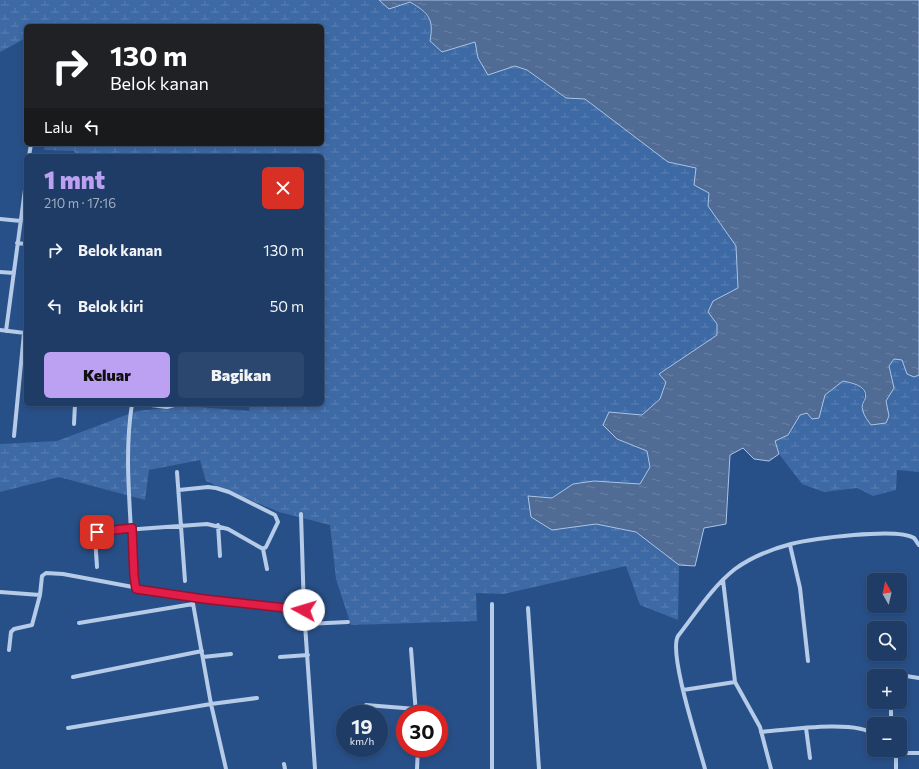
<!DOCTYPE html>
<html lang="id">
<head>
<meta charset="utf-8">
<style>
	:root { --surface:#1e3c66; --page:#2b476f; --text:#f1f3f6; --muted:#a1adbf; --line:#3c567a; --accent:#bca0f2 }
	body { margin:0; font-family:Commissioner,sans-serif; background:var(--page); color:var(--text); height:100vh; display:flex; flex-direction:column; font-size:15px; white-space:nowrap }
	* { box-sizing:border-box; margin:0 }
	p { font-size:13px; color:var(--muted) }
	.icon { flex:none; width:22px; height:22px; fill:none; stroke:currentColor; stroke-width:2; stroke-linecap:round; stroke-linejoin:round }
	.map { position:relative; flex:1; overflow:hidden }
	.side { position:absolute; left:24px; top:154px; width:300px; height:252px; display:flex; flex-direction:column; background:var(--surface); border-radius:6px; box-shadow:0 2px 6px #0003,0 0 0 1px var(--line) }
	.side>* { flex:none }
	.top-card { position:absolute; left:24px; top:24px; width:300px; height:122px; border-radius:6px; box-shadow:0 2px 6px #0003,0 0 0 1px var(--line); background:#202124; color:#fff; overflow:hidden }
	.needle { width:26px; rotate:352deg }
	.tools { position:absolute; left:867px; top:573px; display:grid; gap:8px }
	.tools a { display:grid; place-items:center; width:40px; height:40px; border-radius:6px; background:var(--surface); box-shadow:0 2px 6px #0003,0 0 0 1px var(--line); font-size:20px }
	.speed { position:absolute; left:336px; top:705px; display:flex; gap:8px; font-size:20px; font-weight:700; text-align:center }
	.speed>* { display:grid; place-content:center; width:52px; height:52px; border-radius:50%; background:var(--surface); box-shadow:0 2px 6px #0003,0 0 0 1px var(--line); line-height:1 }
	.speed small { font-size:10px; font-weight:400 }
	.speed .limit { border:6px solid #d22; background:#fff; color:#111 }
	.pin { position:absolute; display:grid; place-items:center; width:34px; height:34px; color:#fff; margin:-17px; border-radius:8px; box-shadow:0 2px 6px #0006 }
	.me { position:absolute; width:44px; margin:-22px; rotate:276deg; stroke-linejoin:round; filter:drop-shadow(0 0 3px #0008) }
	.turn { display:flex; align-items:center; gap:14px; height:84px; padding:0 20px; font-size:18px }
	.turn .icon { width:52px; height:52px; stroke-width:2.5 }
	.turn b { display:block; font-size:28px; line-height:34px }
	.then { display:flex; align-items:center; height:38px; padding:0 20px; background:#0003; gap:8px; font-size:15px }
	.round { display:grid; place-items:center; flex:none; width:42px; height:42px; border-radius:6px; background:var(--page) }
	.headline { display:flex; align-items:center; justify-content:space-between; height:68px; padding:0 20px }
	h1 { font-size:24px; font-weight:800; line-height:30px; color:var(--accent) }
	.primary-button { display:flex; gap:8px; margin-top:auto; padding:8px 20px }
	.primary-button a { flex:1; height:46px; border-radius:6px; background:var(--accent); color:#111; font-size:16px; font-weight:800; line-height:46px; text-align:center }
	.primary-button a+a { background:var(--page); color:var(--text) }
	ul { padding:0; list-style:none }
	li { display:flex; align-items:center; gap:12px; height:56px; padding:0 20px }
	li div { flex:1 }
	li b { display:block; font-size:15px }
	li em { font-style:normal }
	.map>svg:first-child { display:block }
</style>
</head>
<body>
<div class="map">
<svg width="919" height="769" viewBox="0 0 919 769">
	<defs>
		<pattern id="wetland-marsh" width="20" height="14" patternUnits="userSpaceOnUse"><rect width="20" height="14" fill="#3d69a4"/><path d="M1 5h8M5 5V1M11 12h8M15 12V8" fill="none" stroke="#5a80b2"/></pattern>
		<pattern id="water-ripples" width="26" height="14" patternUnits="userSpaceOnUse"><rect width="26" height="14" fill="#506b94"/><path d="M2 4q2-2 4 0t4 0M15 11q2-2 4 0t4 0" fill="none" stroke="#6a81a4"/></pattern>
	</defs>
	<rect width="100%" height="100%" fill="#285088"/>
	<path fill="url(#wetland-marsh)" d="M0,0H379L389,9L411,2L424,10L433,25L476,42L478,58L488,75L515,66L527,70L565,98L585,99L668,162L696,168L709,193L708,206L736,246L738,288L713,301L708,312L717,324V335L659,374L667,382L660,399L617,439L647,451L650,467L640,484L594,481L573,484L552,498L528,496L552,530L596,524L636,532L679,565L678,620L640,605L626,566L504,594L476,593L477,621L351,625L336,579L330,525L279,512L206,481L200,460L149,470L145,500L59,477L0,492V444L57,441L137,411L185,406L249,411L250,404H322V156H77L74,151L44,150L45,144H322V26H26V38L0,52Z
		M894,359L902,360L914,377L919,375V472L897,470L896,490L873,496L857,488L824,492L802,484L779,454L774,441L788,434L800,415L807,413L819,418L825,395L843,381C857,385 870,387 862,404L889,416L886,401L894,388L889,366Z"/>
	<path fill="url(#water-ripples)" stroke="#aac5e9" d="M379,0H919V375L914,377L907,374L902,360L894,359L889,366L894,388L886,401L889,416L886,423L871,425C868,421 864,416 863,411C861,406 863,403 865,399C869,386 852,383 843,381L825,395L819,418L812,419L807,413L800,415L788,435L775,441L779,454L769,461L754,459L743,448L730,455L726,524L704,528L695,566L679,565L636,532L596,524L552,530L531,517L528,496L552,498L573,484L594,481L640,484L650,467L647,451L617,439L603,425L609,412L642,415L660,399L666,382L659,374L717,335V324L708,312L713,301L738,288L736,246L708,206L709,193L694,185L696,168L668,162L585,99L566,98L527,70L515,66L488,75L478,58L475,42L442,52L430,41C434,19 429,13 410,2L389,9Z"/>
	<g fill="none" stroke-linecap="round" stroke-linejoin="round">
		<path stroke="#b5cbe8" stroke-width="4" d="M29,156L31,144
			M0,219L21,221
			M17,243L26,244
			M0,272L14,273
			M0,330L25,333
			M6,331L26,182
			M132,404C123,460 132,519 133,576L136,589
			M143,404L167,407L178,404
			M74,424L75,404
			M14,436L24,333
			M177,472L185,581
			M301,514L304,610L315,769
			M218,525L220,556
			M790,545L800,588L808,661
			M263,549L267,569
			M97,567L95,537L97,532L207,524L228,529L263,549L266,547L278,522L275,515L229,492L216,488L208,487L179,490
			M723,580L735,682L760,727L771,769
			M0,592L40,595L42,576L46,573L63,574L192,598L304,610
			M192,598L211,704L226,769
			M492,604V769
			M528,608L539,769
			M79,623L193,604
			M306,624L348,622
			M411,649L416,714
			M9,650L11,632L14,629L32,625L40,595
			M203,657L231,654
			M280,657L308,655
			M906,676L919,678
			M73,677L202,651
			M683,690L735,682
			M366,705L416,709
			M891,724V709
			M68,728L211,704L257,698
			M806,728L810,758
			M761,732C785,730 858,719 874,735
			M875,750V756L896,755
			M896,753H919
			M284,764L285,769
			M417,769L418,748
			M705,769C699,746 668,653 678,636C696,613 712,587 735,569C750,558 772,549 791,544C811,539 897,527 914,538C916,540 917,543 919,545
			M896,769V750"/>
	</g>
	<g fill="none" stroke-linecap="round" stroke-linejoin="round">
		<defs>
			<path id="route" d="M97,532L132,528L134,576L136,589L204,599L304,610"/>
		</defs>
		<use href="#route" stroke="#92132f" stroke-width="10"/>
		<use href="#route" stroke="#e11d48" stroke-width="7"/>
	</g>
</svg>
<div class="tools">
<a><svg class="needle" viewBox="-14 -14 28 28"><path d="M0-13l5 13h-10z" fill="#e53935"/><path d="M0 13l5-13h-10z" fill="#a1adbf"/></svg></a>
<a><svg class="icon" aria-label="search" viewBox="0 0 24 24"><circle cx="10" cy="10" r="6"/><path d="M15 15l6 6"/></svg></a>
<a>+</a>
<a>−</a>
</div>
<div class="speed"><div>19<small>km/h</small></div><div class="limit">30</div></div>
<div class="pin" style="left:97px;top:532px;background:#d93025"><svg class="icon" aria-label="arrive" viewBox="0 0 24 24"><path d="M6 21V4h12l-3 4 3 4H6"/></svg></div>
<svg class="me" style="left:304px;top:610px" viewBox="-20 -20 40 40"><circle r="19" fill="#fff"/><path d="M0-13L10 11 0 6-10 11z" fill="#e11d48"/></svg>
<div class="top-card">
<div class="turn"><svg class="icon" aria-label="right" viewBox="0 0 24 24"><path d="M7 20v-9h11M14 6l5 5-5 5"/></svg><div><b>130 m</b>Belok kanan</div></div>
<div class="then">Lalu<svg class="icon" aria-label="left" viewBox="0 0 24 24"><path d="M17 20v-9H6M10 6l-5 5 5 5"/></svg></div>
</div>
<section class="side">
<div class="headline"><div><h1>1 mnt</h1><p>210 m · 17:16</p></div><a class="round" style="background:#d93025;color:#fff"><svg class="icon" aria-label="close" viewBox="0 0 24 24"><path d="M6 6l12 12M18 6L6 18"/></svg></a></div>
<ul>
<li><svg class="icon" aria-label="right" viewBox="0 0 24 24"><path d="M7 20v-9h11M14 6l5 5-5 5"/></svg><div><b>Belok kanan</b></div><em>130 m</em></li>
<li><svg class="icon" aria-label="left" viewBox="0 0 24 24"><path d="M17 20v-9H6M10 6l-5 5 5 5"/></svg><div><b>Belok kiri</b></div><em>50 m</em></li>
</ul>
<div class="primary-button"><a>Keluar</a><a>Bagikan</a></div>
</section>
</div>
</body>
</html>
